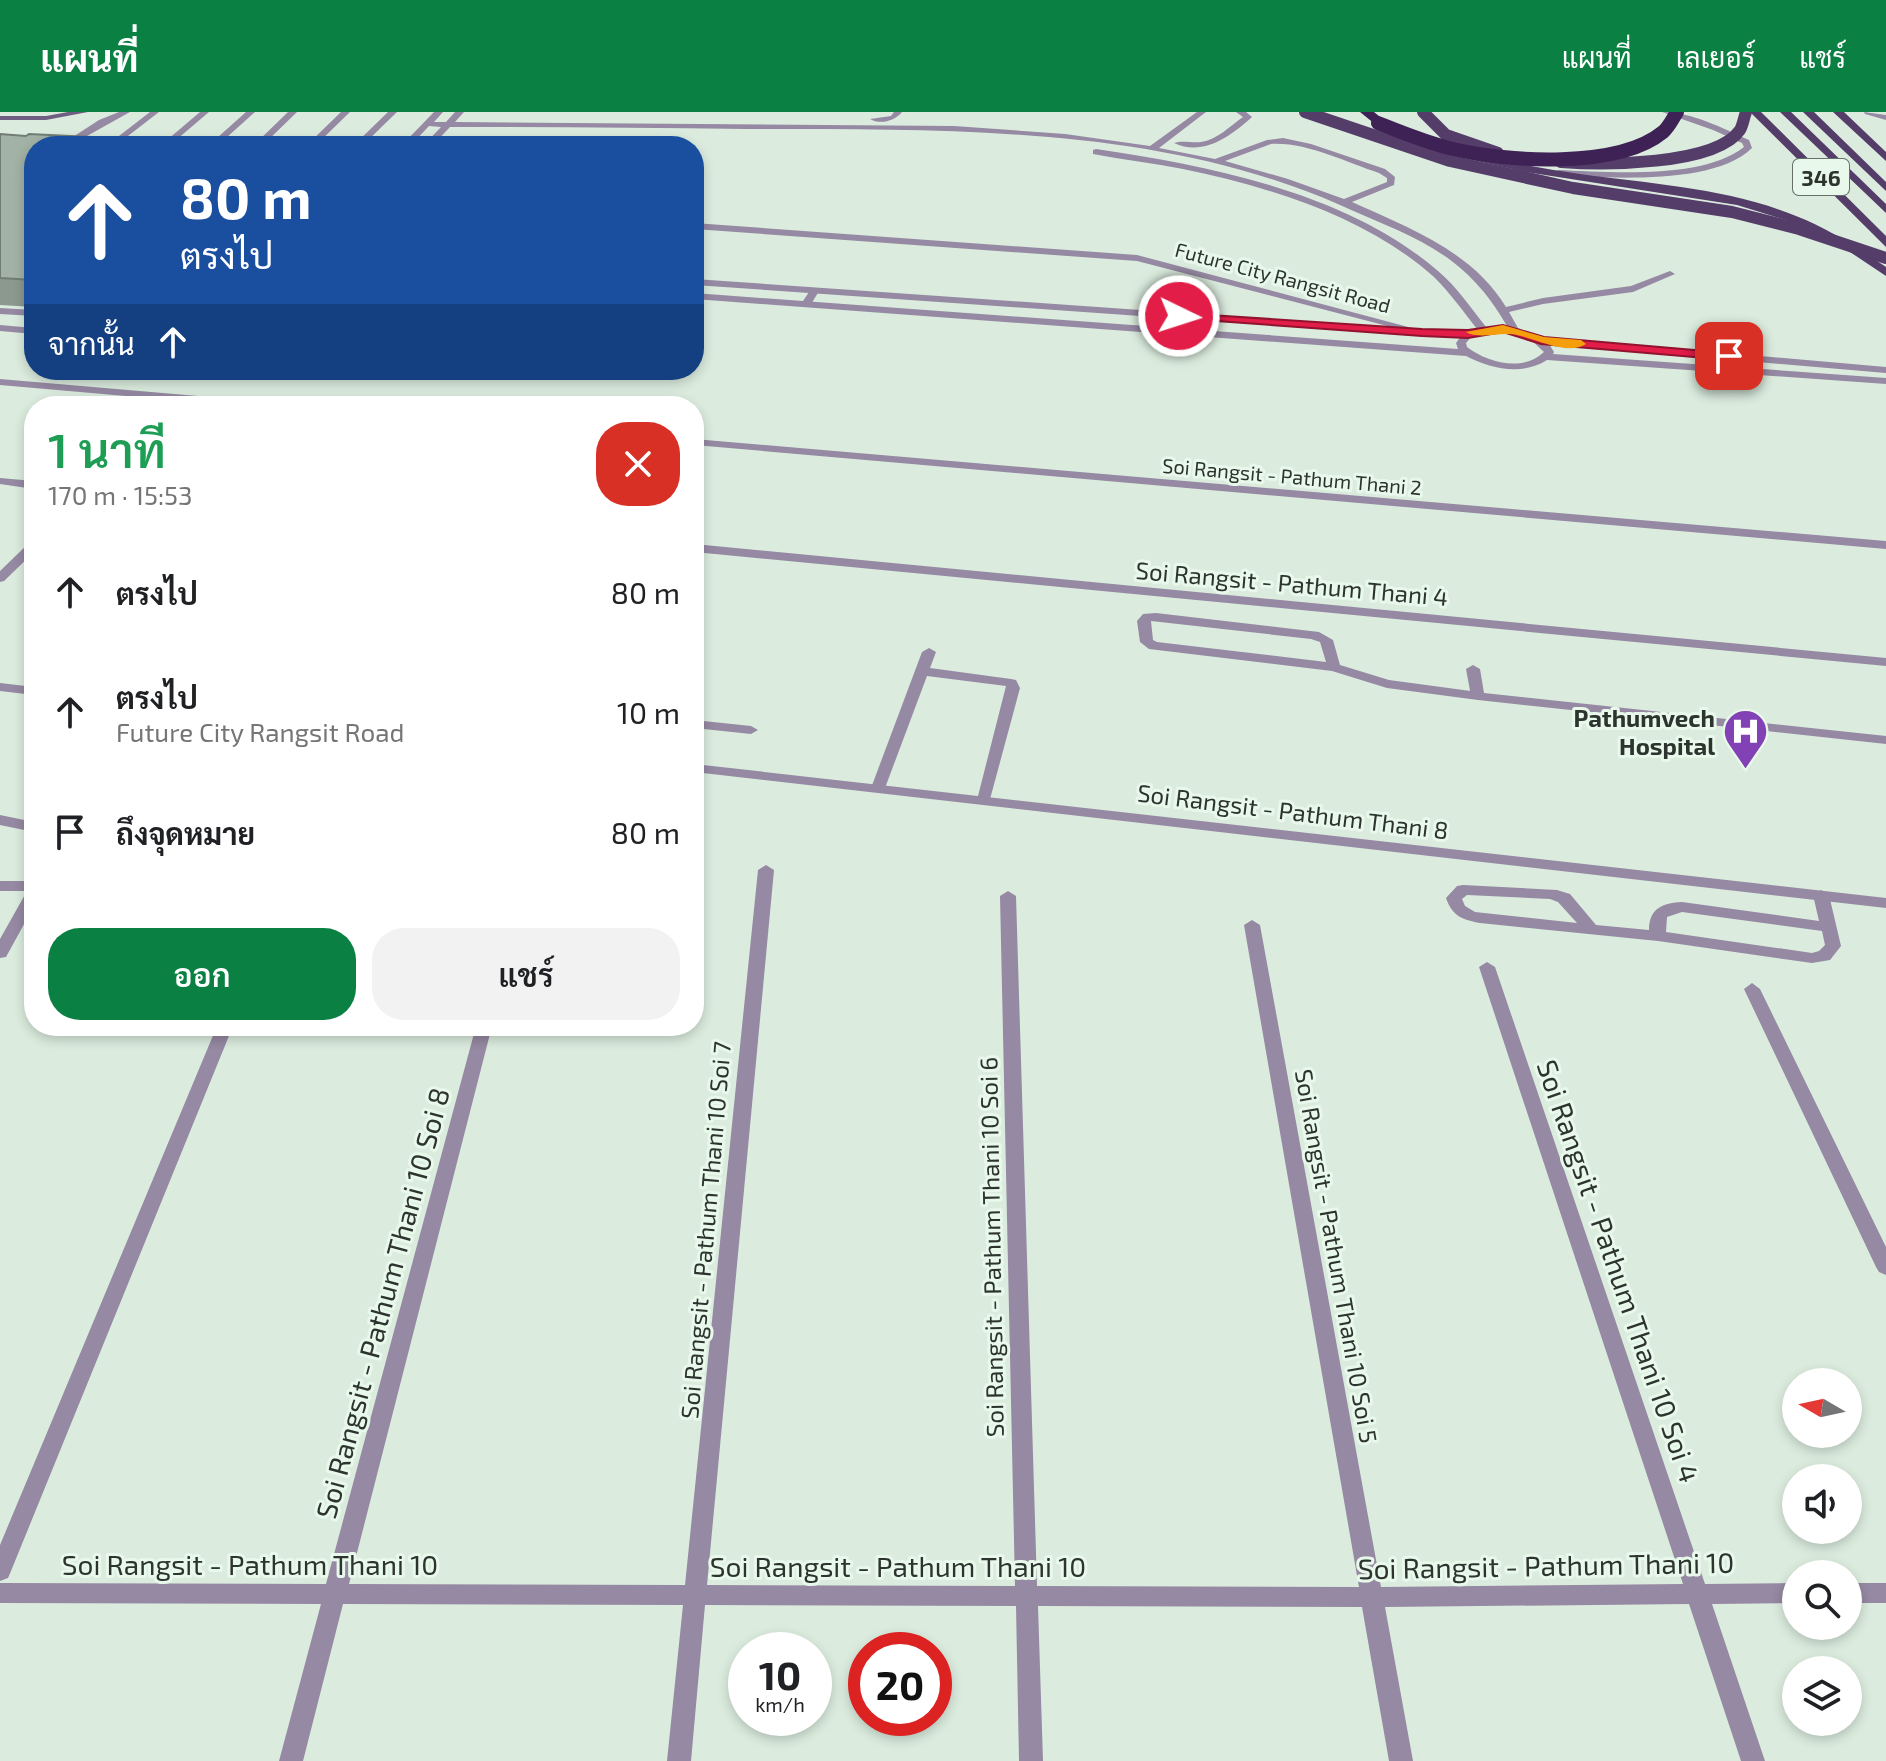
<!DOCTYPE html>
<html lang="th">
<head>
<meta charset="utf-8">
<style>
	:root { --surface:#fff; --page:#f2f2f2; --text:#202124; --muted:#757577; --accent:#0b8043 }
	body { margin:0; font-family:"Exo 2",Sarabun,sans-serif; background:var(--page); color:var(--text); height:100vh; display:flex; flex-direction:column; font-size:30px; white-space:nowrap }
	* { box-sizing:border-box; margin:0 }
	p { font-size:26px; color:var(--muted) }
	.icon { flex:none; width:44px; height:44px; fill:none; stroke:currentColor; stroke-width:2; stroke-linecap:round; stroke-linejoin:round }
	.map { position:relative; flex:1; overflow:hidden }
	.drawer { position:absolute; left:24px; top:284px; width:680px; height:640px; display:flex; flex-direction:column; background:var(--surface); border-radius:32px; box-shadow:0 4px 12px #0003 }
	.drawer>* { flex:none }
	.guide { position:absolute; left:24px; top:24px; width:680px; height:244px; border-radius:32px; box-shadow:0 4px 12px #0003; background:#1a4fa0; color:#fff; overflow:hidden }
	.needle { width:52px; rotate:279deg }
	.controls { position:absolute; left:1782px; top:1256px; display:grid; gap:16px }
	.controls a { display:grid; place-items:center; width:80px; height:80px; border-radius:50%; background:var(--surface); box-shadow:0 4px 12px #0003; font-size:40px }
	.speed { position:absolute; left:728px; top:1520px; display:flex; gap:16px; font-size:40px; font-weight:700; text-align:center }
	.speed>* { display:grid; place-content:center; width:104px; height:104px; border-radius:50%; background:var(--surface); box-shadow:0 4px 12px #0003; line-height:1 }
	.speed small { font-size:20px; font-weight:400 }
	.speed .limit { border:12px solid #d22; background:#fff; color:#111 }
	.pin { position:absolute; display:grid; place-items:center; width:68px; height:68px; color:#fff; margin:-34px; border-radius:16px; box-shadow:0 4px 12px #0006 }
	.me { position:absolute; width:88px; margin:-44px; rotate:94deg; stroke-linejoin:round; filter:drop-shadow(0 0 6px #0008) }
	.turn { display:flex; align-items:center; gap:28px; height:168px; padding:0 24px; font-size:36px }
	.turn .icon { width:104px; height:104px; stroke-width:2.5 }
	.turn b { display:block; font-size:56px; line-height:68px }
	.then { display:flex; align-items:center; height:76px; padding:0 24px; background:#0003; gap:16px; font-size:30px }
	.round { display:grid; place-items:center; flex:none; width:84px; height:84px; border-radius:32px; background:var(--page) }
	.head { display:flex; align-items:center; justify-content:space-between; height:136px; padding:0 24px }
	h1 { font-size:48px; font-weight:600; line-height:60px; color:#1e9e55 }
	.button { display:flex; gap:16px; margin-top:auto; padding:16px 24px }
	.button a { flex:1; height:92px; border-radius:32px; background:var(--accent); color:#fff; font-size:32px; font-weight:600; line-height:92px; text-align:center }
	.button a+a { background:var(--page); color:var(--text) }
	ul { padding:0; list-style:none }
	li { display:flex; align-items:center; gap:24px; height:120px; padding:0 24px }
	li div { flex:1 }
	li b { display:block; font-size:30px }
	li em { font-style:normal }
	header { display:flex; align-items:center; gap:48px; box-sizing:border-box; height:112px; padding:0 40px; background:var(--accent); color:#fff }
	header strong { font-size:38px }
	nav { display:flex; gap:44px; margin-inline-start:auto; font-size:28px }
	.map>svg:first-child { display:block }
</style>
</head>
<body>
<header>
<strong>แผนที่</strong>
<nav><a>แผนที่</a><a>เลเยอร์</a><a>แชร์</a></nav>
</header>
<div class="map">
<svg width="1886" height="1649" viewBox="0 0 1886 1649">
	<rect width="100%" height="100%" fill="#dbecde"/>
	<g fill="none" stroke-linecap="round" stroke-linejoin="round">
		<path fill="#9689a3" fill-rule="evenodd" d="M119,0H130L69,34H59L99,8Z
			M150,0H159L115,34H106Z
			M200,0H209L169,34H160Z
			M246,0H255L217,34H208Z
			M288,0H297L262,34H253Z
			M341,0H350L315,34H306Z
			M388,0H397L362,34H353Z
			M434,0H443L434,10H446L455,0H464L455,10L954,14L1065,22L1150,34L1197,0H1206L1159,36L1215,47L1267,28L1283,26L1311,32L1385,57L1395,65L1394,73L1352,90C1409,116 1472,139 1506,195L1543,186L1631,174L1670,159L1675,162L1633,180L1543,192L1509,200L1518,216L1543,225L1886,255V261L1549,232L1554,240L1553,242L1886,266V272L1547,248C1522,264 1491,257 1466,244L694,187V181L1458,237L1456,231L1464,220L1477,217C1463,199 1450,181 1434,165C1367,105 1270,75 1183,57C1154,51 1123,48 1093,42V38L1096,37C1211,54 1348,81 1438,159C1457,175 1471,196 1486,215L1507,214C1464,139 1414,126 1340,93C1156,12 945,18 746,17C648,16 549,15 450,15L432,34H423L441,15L429,14L410,34H401ZM1271,32C1307,30 1345,50 1379,61L1387,66V70L1344,87L1288,67L1225,49ZM1493,219L1529,226L1544,240C1523,260 1488,251 1467,235L1466,231L1472,224Z
			M894,0H902C895,9 880,13 870,7L891,4Z
			M1236,0H1246L1252,5C1231,24 1203,45 1174,31C1182,28 1191,31 1201,30C1217,28 1230,14 1243,5Z
			M1662,0C1692,0 1722,16 1749,28L1752,36C1713,74 1610,65 1558,64L1554,61L1558,58C1610,60 1702,68 1744,35L1742,31L1713,18Z
			M694,111L1137,143L1427,220L1422,223L1137,149L694,117Z
			M694,167L1385,215L1390,218L1385,221L694,173Z
			M0,196L34,198V204L0,202Z
			M0,213L34,216V222L0,219Z
			M1156,501L1319,520L1333,528L1340,553L1389,568L1478,580L1485,584L1478,588L1387,576L1332,559L1149,537L1140,530L1137,509L1143,502ZM1151,509L1311,527L1320,530L1326,550L1157,530L1153,528Z
			M929,536L936,540L930,556L1011,567L1016,568L1020,576L989,691L984,692L977,688L1006,574L927,564L885,676L878,680L871,676L922,540Z
			M1463,773L1557,778L1570,782L1596,813L1649,818C1649,796 1663,791 1682,790L1819,809L1813,783L1821,778L1829,783L1841,834L1830,848L1812,851L1658,829L1480,811C1463,808 1452,804 1446,786L1457,774ZM1467,783L1550,787L1558,790L1577,811L1475,800L1465,794L1462,787ZM1682,800L1822,819L1825,833L1819,839L1812,841L1666,820L1667,805Z"/>
		<path fill="#9689a3" fill-rule="evenodd" d="M1864,0L1886,3V8L1865,2Z
			M811,177L819,179L810,194H802L801,192Z
			M1422,217L1468,219L1473,222L1468,225L1418,222L1417,220Z
			M0,267L278,291L283,294H240L0,273Z
			M694,327L1886,429V437L694,333Z
			M0,366L34,369V377L0,372Z
			M34,429V440L4,469L0,470V459L30,430Z
			M694,432L1886,546V554L694,440Z
			M1473,553L1480,557L1484,581L1886,624V632L1478,588L1471,584L1466,557Z
			M0,571L34,575V583L0,579Z
			M694,608L751,614L758,618L751,622L694,616Z
			M694,652L1886,786V796L694,660Z
			M0,703L34,710V720L0,713Z
			M766,753L774,758L707,1473L1015,1474L1000,784L1008,779L1016,784L1037,1474L1359,1475L1244,813L1252,808L1260,813L1381,1475L1683,1472L1479,855L1487,850L1495,855L1705,1472L1796,1471V1491L1712,1492L1765,1649H1741L1689,1492L1385,1495L1413,1649H1389L1362,1495L1038,1494L1043,1649H1019L1016,1494L705,1493L691,1649H667L683,1493L343,1492L303,1649H279L321,1492L0,1491V1471L326,1472L476,914H492L349,1472L685,1473L758,758Z
			M0,769H34V794L6,845L0,846V827L27,779H0Z
			M1752,871L1760,877L1886,1135V1163L1879,1160L1876,1155L1744,877Z
			M217,914H233L11,1459L8,1466L0,1469V1433Z
			M1848,1471H1886V1491H1848Z"/>
		<path fill="#705d82" fill-rule="evenodd" d="M68,0H88L46,8H0V4H46Z"/>
		<path fill="#553d6a" fill-rule="evenodd" d="M1750,0H1761L1886,124V135Z
			M1780,0H1791L1886,92V101Z
			M1803,0H1814L1886,70V79Z
			M1833,0H1844L1886,40V49Z
			M1472,42C1508,50 1544,57 1580,62C1652,72 1728,76 1796,104C1829,117 1857,135 1886,155V164L1835,130L1786,108L1737,93L1526,60L1468,47V43Z"/>
		<path fill="#3e2255" fill-rule="evenodd" d="M1360,0H1374L1406,26L1396,29Z"/>
		<path stroke="#553d6a" stroke-width="12" d="M1305,0L1450,49L1573,76L1732,100L1799,117L1886,146
			M1423,0L1446,23L1498,41
			M1561,50C1601,53 1715,54 1740,18C1743,13 1744,5 1746,0"/>
		<path stroke="#3e2255" stroke-width="14" d="M1378,11C1403,21 1427,31 1453,37C1508,50 1618,57 1663,20C1669,15 1673,6 1677,0"/>
	</g>
	<path fill="#8b998e" d="M0,22L26,24L34,34V195L0,193Z"/>
	<path fill="#a2b2a5" stroke="#717d74" stroke-width="2" d="M0,22L26,24L29,22L282,34H34V168L0,166Z"/>
	<path fill="#e11d48" stroke="#92132f" stroke-width="2" d="M1179,201L1422,217L1468,218L1503,213L1544,225L1729,241L1735,244L1729,248L1541,232L1503,220L1468,226L1422,224L1175,206V202Z"/>
	<path fill="#f59e0b" d="M1503,213L1544,225L1581,228L1586,232C1568,244 1537,227 1517,223C1502,219 1479,228 1466,220Z"/>
	<defs>
		<symbol id="hospital-pin" viewBox="-11 -11 22 30"><path d="M0 17L-7.5 6A9.5 9.5 0 1 1 7.5 6Z" fill="#8341b6" stroke="#e8f9eb"/><path d="M-5-5h3v3.5h4V-5h3V5h-3V1.5h-4V5h-3Z" fill="#fff"/></symbol>
	</defs>
	<g fill-rule="evenodd">
		<use href="#hospital-pin" x="1720" y="594" width="51" height="69"/>
	</g>
	<g text-anchor="middle" dominant-baseline="central" stroke-width="6" stroke-linejoin="round" paint-order="stroke">
		<g font-size="20" fill="#2d332e" stroke="#e8f9eb">
			<text transform="translate(1283 165) rotate(15)">Future City Rangsit Road</text>
			<text transform="translate(1292 364) rotate(5)">Soi Rangsit - Pathum Thani 2</text>
		</g>
		<rect fill="#e8f9eb" stroke="#656e67" stroke-width="2" x="1793" y="47" width="56" height="36" rx="6"/>
		<g font-size="22" font-weight="bold" fill="#2d332e">
			<text x="1821" y="65">346</text>
		</g>
		<g font-size="24" fill="#2d332e" stroke="#e8f9eb">
			<text transform="translate(1292 471) rotate(5)">Soi Rangsit - Pathum Thani 4</text>
			<text transform="translate(1293 699) rotate(7)">Soi Rangsit - Pathum Thani 8</text>
			<text transform="translate(705 1118) rotate(-85)">Soi Rangsit - Pathum Thani 10 Soi 7</text>
			<text transform="translate(991 1135) rotate(-91)">Soi Rangsit - Pathum Thani 10 Soi 6</text>
			<text transform="translate(1337 1144) rotate(80)">Soi Rangsit - Pathum Thani 10 Soi 5</text>
		</g>
		<g font-size="24" font-weight="bold" fill="#2d332e" stroke="#e8f9eb" text-anchor="end">
			<text x="1715" y="605">Pathumvech<tspan x="1715" dy="28">Hospital</tspan></text>
		</g>
		<g font-size="28" fill="#2d332e" stroke="#e8f9eb">
			<text transform="translate(1619 1159) rotate(71)">Soi Rangsit - Pathum Thani 10 Soi 4</text>
			<text transform="translate(382 1191) rotate(-75)">Soi Rangsit - Pathum Thani 10 Soi 8</text>
			<text x="250" y="1452">Soi Rangsit - Pathum Thani 10</text>
			<text transform="translate(1546 1453) rotate(-1)">Soi Rangsit - Pathum Thani 10</text>
			<text x="898" y="1454">Soi Rangsit - Pathum Thani 10</text>
		</g>
	</g>
</svg>
<div class="controls">
<a><svg class="needle" viewBox="-14 -14 28 28"><path d="M0-13l5 13h-10z" fill="#e53935"/><path d="M0 13l5-13h-10z" fill="#757577"/></svg></a>
<a><svg class="icon" aria-label="sound" viewBox="0 0 24 24"><path d="M4 9h4l5-4v14l-5-4H4zM17 9q2 3 0 6"/></svg></a>
<a><svg class="icon" aria-label="search" viewBox="0 0 24 24"><circle cx="10" cy="10" r="6"/><path d="M15 15l6 6"/></svg></a>
<a><svg class="icon" aria-label="layers" viewBox="0 0 24 24"><path d="M12 4l9 5-9 5-9-5zM3 14l9 5 9-5"/></svg></a>
</div>
<div class="speed"><div>10<small>km/h</small></div><div class="limit">20</div></div>
<div class="pin" style="left:1729px;top:244px;background:#d93025"><svg class="icon" aria-label="arrive" viewBox="0 0 24 24"><path d="M6 21V4h12l-3 4 3 4H6"/></svg></div>
<svg class="me" style="left:1179px;top:204px" viewBox="-20 -20 40 40"><circle r="17" fill="#e11d48" stroke="#fff" stroke-width="3"/><path d="M0-11L8 9 0 5-8 9z" fill="#fff"/></svg>
<div class="guide">
<div class="turn"><svg class="icon" aria-label="ahead" viewBox="0 0 24 24"><path d="M12 20V5M6 11l6-6 6 6"/></svg><div><b>80 m</b>ตรงไป</div></div>
<div class="then">จากนั้น<svg class="icon" aria-label="ahead" viewBox="0 0 24 24"><path d="M12 20V5M6 11l6-6 6 6"/></svg></div>
</div>
<section class="drawer">
<div class="head"><div><h1>1 นาที</h1><p>170 m · 15:53</p></div><a class="round" style="background:#d93025;color:#fff"><svg class="icon" aria-label="close" viewBox="0 0 24 24"><path d="M6 6l12 12M18 6L6 18"/></svg></a></div>
<ul>
<li><svg class="icon" aria-label="ahead" viewBox="0 0 24 24"><path d="M12 20V5M6 11l6-6 6 6"/></svg><div><b>ตรงไป</b></div><em>80 m</em></li>
<li><svg class="icon" aria-label="ahead" viewBox="0 0 24 24"><path d="M12 20V5M6 11l6-6 6 6"/></svg><div><b>ตรงไป</b><p>Future City Rangsit Road</p></div><em>10 m</em></li>
<li><svg class="icon" aria-label="arrive" viewBox="0 0 24 24"><path d="M6 21V4h12l-3 4 3 4H6"/></svg><div><b>ถึงจุดหมาย</b></div><em>80 m</em></li>
</ul>
<div class="button"><a>ออก</a><a>แชร์</a></div>
</section>
</div>
</body>
</html>
